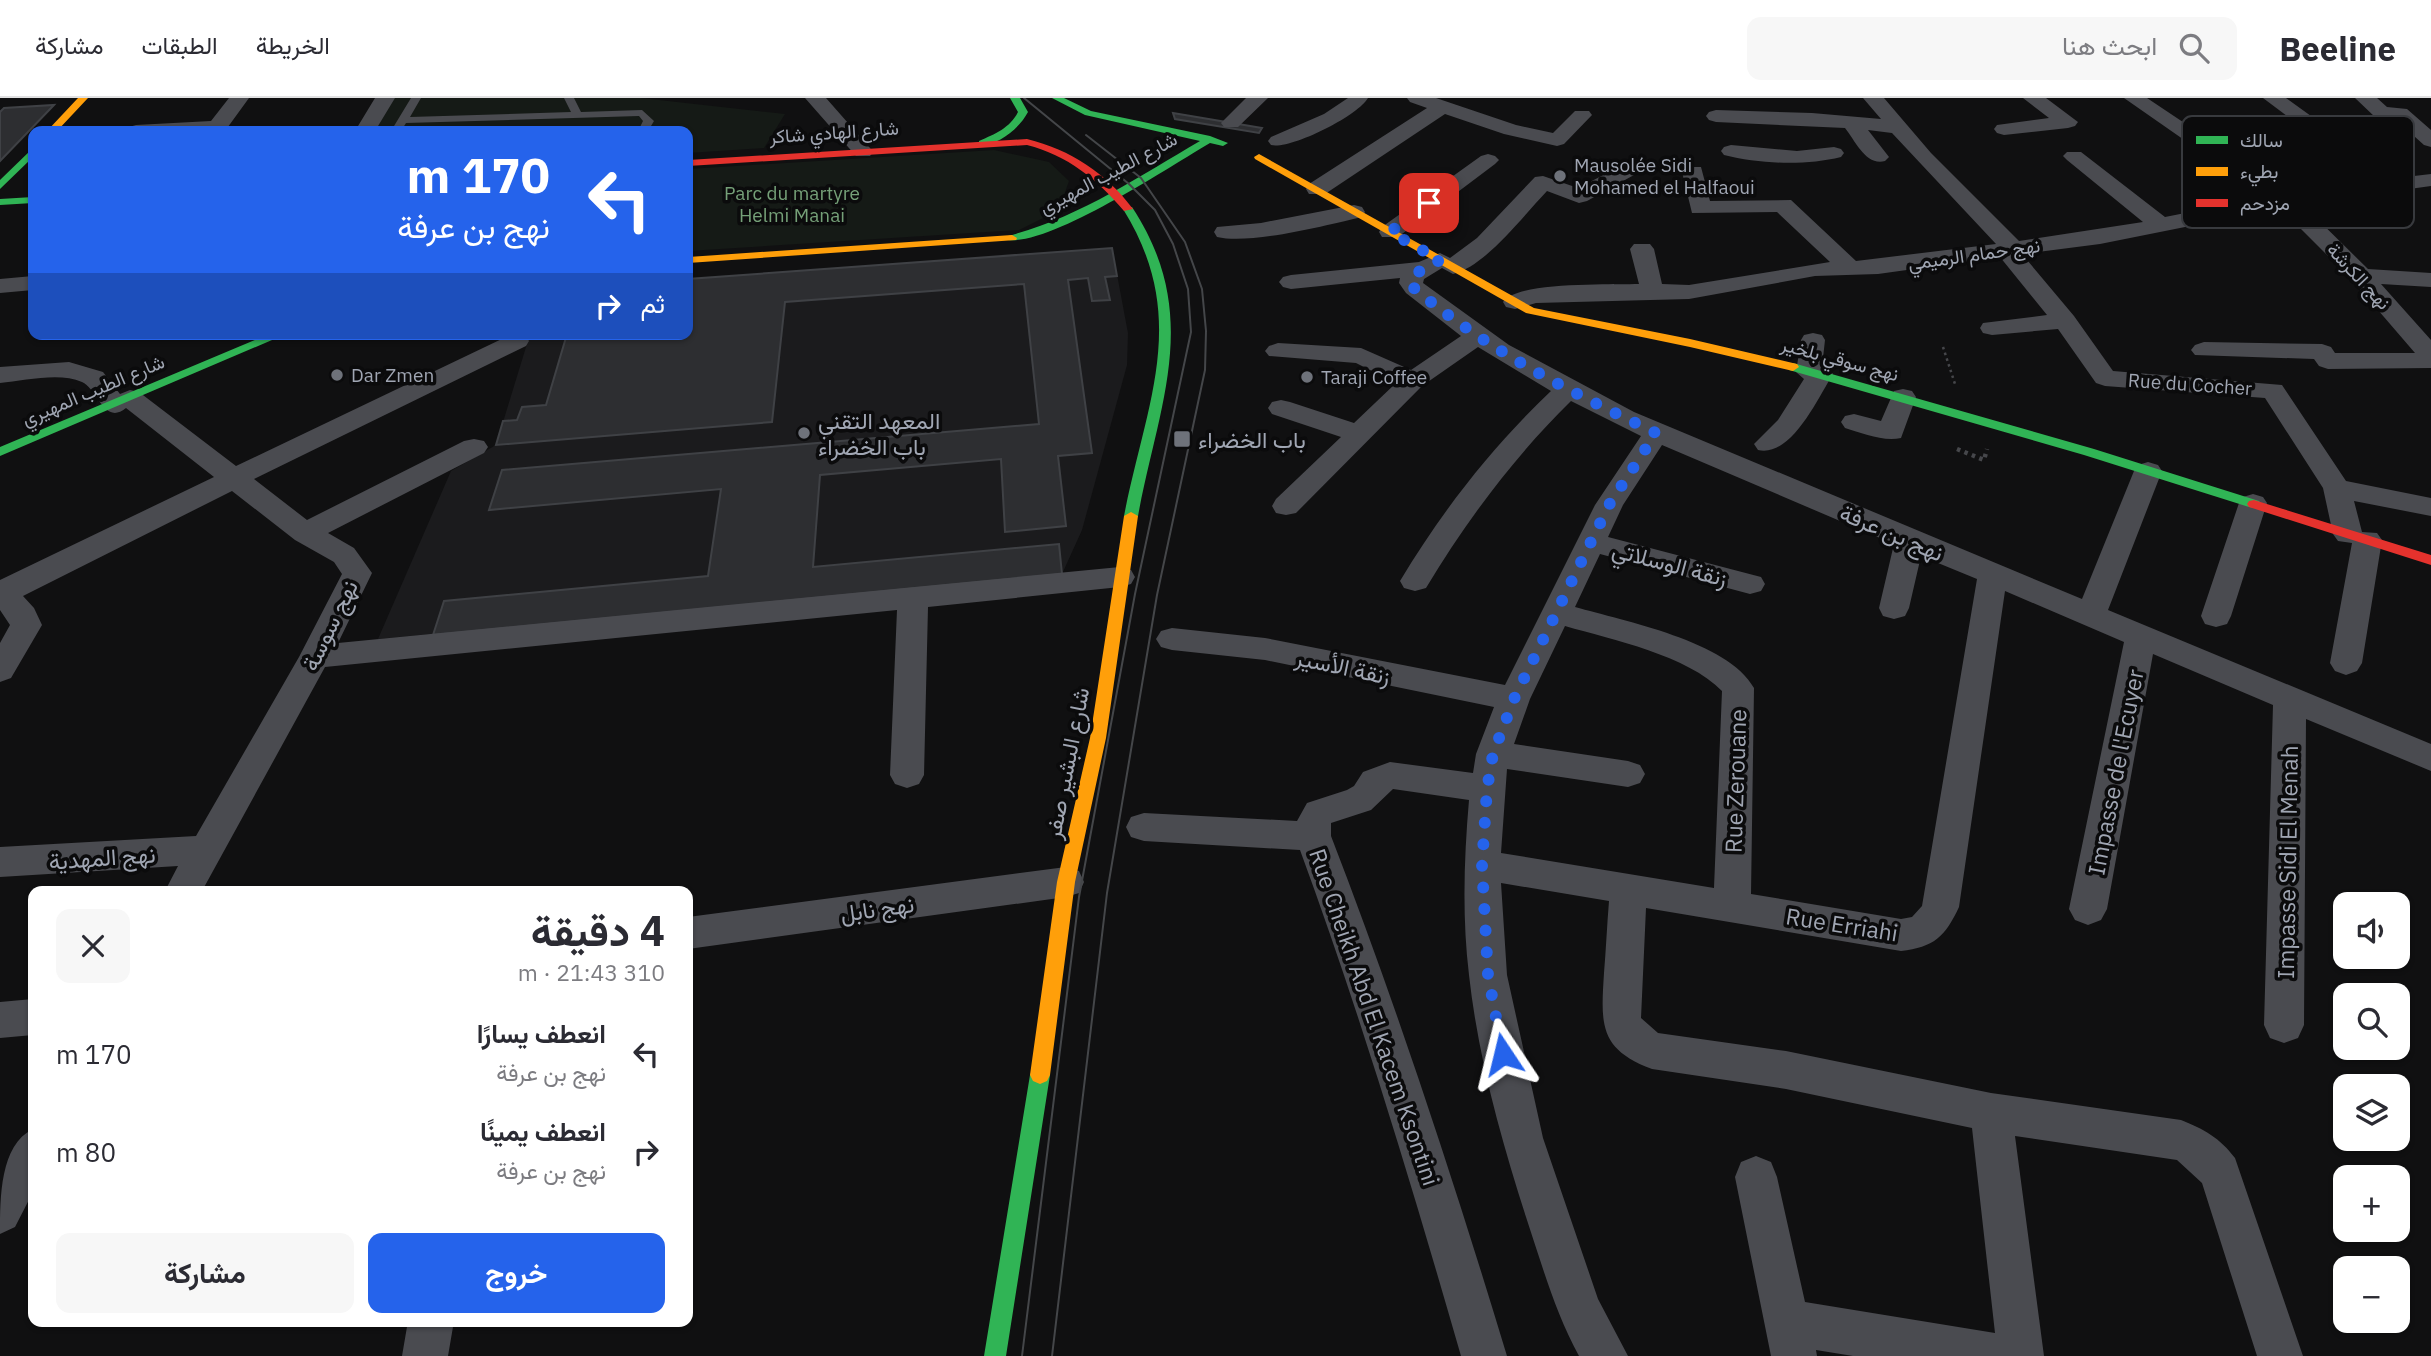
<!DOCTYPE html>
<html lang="ar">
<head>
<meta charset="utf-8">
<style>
	:root { --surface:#fff; --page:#f7f7f7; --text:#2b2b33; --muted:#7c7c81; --line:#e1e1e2; --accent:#2563eb }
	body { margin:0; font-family:"IBM Plex Sans",Vazirmatn,sans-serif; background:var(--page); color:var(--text); direction:rtl; height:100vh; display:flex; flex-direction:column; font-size:26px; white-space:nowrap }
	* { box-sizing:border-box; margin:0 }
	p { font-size:23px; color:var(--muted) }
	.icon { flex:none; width:38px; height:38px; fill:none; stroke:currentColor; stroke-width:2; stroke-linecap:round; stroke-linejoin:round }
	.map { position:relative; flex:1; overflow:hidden; direction:ltr }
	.side { position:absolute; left:28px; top:788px; width:665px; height:441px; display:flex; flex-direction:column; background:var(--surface); border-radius:14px; box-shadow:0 2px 5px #0004; direction:rtl }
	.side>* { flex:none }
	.guide { position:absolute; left:28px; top:28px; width:665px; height:214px; border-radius:14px; box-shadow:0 2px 5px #0004; direction:rtl; background:#2563eb; color:#fff; overflow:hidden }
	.fabs { position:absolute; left:2333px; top:794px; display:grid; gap:14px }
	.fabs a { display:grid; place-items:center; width:77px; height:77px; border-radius:14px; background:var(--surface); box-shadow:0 2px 5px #0004; font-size:35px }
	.pin { position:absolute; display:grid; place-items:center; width:60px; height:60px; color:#fff; margin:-30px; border-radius:14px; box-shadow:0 4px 10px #0006 }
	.me { position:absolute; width:77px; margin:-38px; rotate:350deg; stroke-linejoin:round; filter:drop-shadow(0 0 5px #0008) }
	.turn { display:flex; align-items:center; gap:24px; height:147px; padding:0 28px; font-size:32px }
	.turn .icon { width:91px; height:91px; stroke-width:2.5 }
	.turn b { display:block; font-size:49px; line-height:60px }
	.then { display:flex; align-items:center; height:66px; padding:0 28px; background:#0003; gap:14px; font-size:26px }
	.round { display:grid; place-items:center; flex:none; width:74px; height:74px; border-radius:14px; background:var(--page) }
	.overview { display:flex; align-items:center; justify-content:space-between; height:119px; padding:0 28px }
	h1 { font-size:42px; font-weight:700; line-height:52px }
	.action { display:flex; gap:14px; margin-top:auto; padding:14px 28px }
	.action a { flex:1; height:80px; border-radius:14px; background:var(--accent); color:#fff; font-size:28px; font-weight:700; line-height:80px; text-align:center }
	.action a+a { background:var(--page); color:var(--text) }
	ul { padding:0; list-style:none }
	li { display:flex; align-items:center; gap:21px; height:98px; padding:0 28px }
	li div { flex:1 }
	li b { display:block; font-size:26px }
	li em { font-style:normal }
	header { display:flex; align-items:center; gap:42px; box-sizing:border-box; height:98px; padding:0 35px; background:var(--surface); border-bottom:2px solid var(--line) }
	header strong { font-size:33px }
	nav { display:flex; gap:38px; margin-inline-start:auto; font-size:24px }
	.search { width:490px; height:63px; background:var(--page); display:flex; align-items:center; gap:18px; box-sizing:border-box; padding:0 24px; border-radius:14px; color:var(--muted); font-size:26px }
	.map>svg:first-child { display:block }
</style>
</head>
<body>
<header>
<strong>Beeline</strong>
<div class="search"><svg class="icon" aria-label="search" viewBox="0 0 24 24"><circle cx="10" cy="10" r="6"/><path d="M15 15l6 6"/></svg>ابحث هنا</div>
<nav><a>الخريطة</a><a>الطبقات</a><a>مشاركة</a></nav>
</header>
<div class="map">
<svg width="2431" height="1258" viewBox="0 0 2431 1258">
	<rect width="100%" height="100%" fill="#101011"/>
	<path fill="#1b1b1d" d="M1112,150L1128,235L1127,267L1082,432L1062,476L378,541L451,373L496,347L530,236H688V181Z"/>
	<path fill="#151a16" d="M392,0H641L785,16L764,50L688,55V33H372Z
		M994,52L1049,64L1069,83L1059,112L1019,132L688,153V71Z"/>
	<path fill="#2d2e31" stroke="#3f4145" stroke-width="2" d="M54,7L0,63V14L4,10Z
		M1173,15L1262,30L1259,35L1175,21Z
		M1112,150L1117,178L1105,179L1110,202L1092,203L1088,180L1068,182L1092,355L1058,358L1066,428L1005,434L1001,361L820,377L813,469L1059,446L1062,476L433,537L444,503L708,478L721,391L489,412L502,372L1039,326L1024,186L785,204L772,324L496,347L503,323L517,322L522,309L546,307L567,236H688V181Z"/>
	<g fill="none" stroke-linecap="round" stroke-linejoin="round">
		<path stroke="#46474b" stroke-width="2.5" stroke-dasharray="2.5 3.5" stroke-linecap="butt" d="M1943,249L1955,286"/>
		<path stroke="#46474b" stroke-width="4.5" stroke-dasharray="3.5 4.5" stroke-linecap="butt" d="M1957,351L1984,362L1987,351"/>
		<path fill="#4a4b50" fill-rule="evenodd" d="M411,0H421L410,19L571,14L564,0H574L581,14L642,12L654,23L648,33H638L643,23L639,18L406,25L401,33H391Z"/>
		<path fill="#4a4b50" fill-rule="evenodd" d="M229,0H249L225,33H126L129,29L136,27L211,23Z
			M375,0H395L375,33H355Z
			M805,0H826L870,50L873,54L870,58H856Z
			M1246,0H1268L1238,29H1224L1221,25Z
			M1348,0H1368C1358,18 1290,52 1271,47L1268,43L1271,39L1324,16Z
			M1407,0H1436L1516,27L1553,35L1575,13H1589L1592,17L1564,46L1557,48L1504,36L1445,16L1325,96H1309L1306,91L1309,86L1427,10L1410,4Z
			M1863,0H1884L1931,55L2019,143L2143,124L2067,62L2063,58L2067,54H2081L2165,119L2266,99L2124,0H2147L2289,95L2374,83L2263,0H2286L2397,80L2431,76V88L2302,106L2368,171L2431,175V189L2381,186L2431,242V270L2328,271L2319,268L2314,261L2195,257L2191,252L2195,247L2204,244L2322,246L2331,249L2335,255H2415L2353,183L2280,110L2100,146L2022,156L2074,218L2113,273L2282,287L2346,383L2431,400V418L2354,403L2362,434L2377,435L2382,442L2362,565L2357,573L2346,577L2335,573L2330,565L2352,445L2338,443L2333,436L2323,390L2265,300L2105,288L2096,285L2058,231L1992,237L1983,235L1980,230L1983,225L2047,217L2000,159L1878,176L1815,178L1689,201L1536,205L1515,211L1506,209L1503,204C1517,183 1612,187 1639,186L1630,151L1634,146H1650L1654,151L1662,186L1689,187L1830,164L1777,114L1692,115L1682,74L1685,69H1701L1710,103L1791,102L1856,163L1996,146L1892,35L1868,32L1889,59L1885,63C1866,68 1856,44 1845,30L1716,24L1709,22L1706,18L1709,14L1716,12L1812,15L1881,21Z
			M2023,0H2046L2078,24L2075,28L2068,30L2004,37L1997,35L1994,31L1997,27L2049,20Z
			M2355,0H2377L2387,9L2407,11L2431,32V49L2424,47L2395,21L2375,19Z
			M1731,47L1797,53L1834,49L1841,51L1844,55L1841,59C1805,68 1760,66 1724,57L1721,53L1724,49Z
			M1488,56L1495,58L1499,62L1495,66L1398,139H1382L1379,134L1382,129L1481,58Z
			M1635,61L1643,62L1646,67L1643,72L1587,103L1579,105L1547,93C1523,118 1486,168 1453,176L1442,170L1424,181L1423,185L1509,247L1634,314L2082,501L2134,373L2138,367L2148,364L2158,367L2162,373L2108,512L2431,646V673L2306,621L2304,927L2298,940L2284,945L2270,940L2264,927L2273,607L2153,556L2107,811L2101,822L2088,827L2075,822L2069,811L2124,544L2005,493L1959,809C1945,839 1934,849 1901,853L1646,810L1641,920L1658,935L1786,953L1991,995L2181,1022C2204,1031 2220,1040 2235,1060L2303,1258H2257L2202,1085L2177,1062L2015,1038L2044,1258H1853L1816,1252L1817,1258H1771L1735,1079L1741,1064L1756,1058L1771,1064L1777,1079L1805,1204L1995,1235L1972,1030L1786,991L1652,971C1598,951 1601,925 1604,875C1606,851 1607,827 1609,803L1501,785L1507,877L1543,1040L1598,1201L1628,1258H1579C1555,1214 1542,1167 1526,1119C1501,1041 1478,959 1469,877C1462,819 1464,760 1469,702L1393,691L1371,712L1331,725V738C1397,909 1454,1083 1507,1258H1461C1412,1088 1361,918 1300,752L1144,743L1131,739L1126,729L1131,719L1144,715L1297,723L1307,705L1347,692L1354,688L1363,674L1390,664L1473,675L1476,656L1494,609L1265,562L1172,552L1161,549L1156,541L1161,533L1172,530L1265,540L1505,587L1595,407L1641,338L1571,303C1514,359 1467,422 1426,490L1415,493L1404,490L1400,483C1442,413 1492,349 1551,293L1478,249L1422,288L1296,415L1286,417L1276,415L1272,408L1276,401L1341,339L1272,316L1268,310L1272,304L1281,302L1290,304L1354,325L1396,285L1356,265L1269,258L1265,253L1269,248L1278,245L1361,250L1411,272L1461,238L1406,195L1399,185L1400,180L1291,191L1283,189L1279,184L1283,179L1291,177L1419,164L1440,155L1450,160L1477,140L1535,79L1543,78L1578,90ZM1662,347L1894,446L1879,510L1883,518L1894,521L1905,518L1909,510L1921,458L1977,481L1922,808L1912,819L1901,821L1751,796L1754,590C1728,543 1624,523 1575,509L1600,456L1750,496L1761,493L1765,486L1761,479L1608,439L1623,407ZM1565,528C1613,542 1687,557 1722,593L1714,790L1501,755L1507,671L1628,689L1640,685L1645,676L1640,667L1628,663L1514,646L1530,601Z
			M1354,107L1362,109L1365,114L1362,119C1327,127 1251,147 1217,139L1214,134L1217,129L1261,125Z
			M33,178V192L0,195V181Z
			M1813,235L1822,237L1825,242L1822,269L1829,271L1833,276C1818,300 1791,360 1758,352L1754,346L1778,322L1804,281L1796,274L1801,242L1804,237Z
			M520,236L526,238L529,243L526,248L254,381L307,422L464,343L474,341L484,343L488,349L484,355L328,435L354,450L372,475L338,545L1120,469L1131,472L1135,479L1131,486L1120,489L928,509L924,677L919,686L907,690L895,686L890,677L897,512L325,569L202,793H165L178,768L0,779V749L196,738L299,559L342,476L334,464L295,442L232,393L23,498L34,510L42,527L11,580L0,584V545L10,527L0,512V482L214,379L126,310C104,328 98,291 82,284C59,274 24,283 0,285V269L69,264L103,274L120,296L130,292L139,294L236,368L508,238Z
			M1903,291L1912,293L1916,299L1901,340C1883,344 1862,335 1845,330L1841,324L1845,318L1854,316L1881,323L1894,293Z
			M2253,396L2263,399L2267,405L2231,518L2227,526L2216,529L2205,526L2201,518L2239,405L2243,399Z
			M1066,769L1079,773L1084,784L1079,795L1066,799L688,851V819Z
			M33,901V937L0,940V904Z
			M33,1031V1094L15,1129L0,1136C0,1099 0,1047 33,1031Z
			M408,1223H454L448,1258H402Z"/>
		<path fill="#30b455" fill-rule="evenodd" d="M1010,0H1020L1028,14C1019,31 998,48 979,47V43C995,36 1010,30 1018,14Z
			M1052,0H1064L1091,13L1210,38L1228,45L1223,48L1210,45C1169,69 1052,147 1008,142V138C1078,120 1138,79 1200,43L1085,17Z
			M33,50V59L0,91V82Z
			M33,99V105L0,107V101Z
			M1124,109H1132C1203,217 1159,305 1138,418L1131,422L1124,418C1146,305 1191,220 1123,111Z
			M269,236H286L0,358V349Z
			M1793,265L2094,351L2259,403L2261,406L2254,410L2249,409L2084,357L1789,272V266Z
			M1040,968L1047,971L1050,977L1006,1258H984L1030,977L1033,971Z"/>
		<path fill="#ff9f0a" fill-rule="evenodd" d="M78,0H88L57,33H47Z
			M1259,56L1534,210L1690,241L1797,266L1799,269L1793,273L1690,249L1526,215L1255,61L1254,59Z
			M1012,137L1017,140L1016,142L688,165V159Z
			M1131,414L1138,418L1106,640L1075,784L1050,977L1047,983L1040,986L1033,983L1030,977L1057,784L1090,640L1124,418Z"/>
		<path fill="#e5322d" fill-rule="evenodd" d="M1027,41C1071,52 1106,75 1133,111L1124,113C1098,82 1067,57 1027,47L688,68V62Z
			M2254,402L2431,457V467L2249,409L2247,406L2249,403Z"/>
		<path stroke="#444649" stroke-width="2" d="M1022,1258L1079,799L1135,496L1191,234L1188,191L1173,146L1155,112L1129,86L1024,0
			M1052,1258L1107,795L1157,497L1205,272L1206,233L1202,191L1185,144L1141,80L1086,37"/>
	</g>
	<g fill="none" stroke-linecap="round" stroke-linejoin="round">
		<path stroke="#2563eb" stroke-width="12" stroke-dasharray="0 21.6" d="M1429,105L1390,134L1440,162L1413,177L1411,185L1414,190C1487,252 1571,294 1656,335L1609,407L1514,601L1493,656L1487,691L1482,767L1488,877L1503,956"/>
	</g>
	<g fill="#6e727a" stroke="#0b0b0c" stroke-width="2.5">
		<circle cx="1560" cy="78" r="7"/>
		<circle cx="337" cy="277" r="7"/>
		<circle cx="1307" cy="279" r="7"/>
		<circle cx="804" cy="335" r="7"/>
		<rect x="1173" y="332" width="18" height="18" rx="3.5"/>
	</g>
	<g text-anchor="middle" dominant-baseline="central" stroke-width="7" stroke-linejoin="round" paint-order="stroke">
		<g font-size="19" fill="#a0a6b3" stroke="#0b0b0c">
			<text transform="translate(834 34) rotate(-4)">شارع الهادي شاكر</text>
			<text transform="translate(1108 75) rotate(-28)">شارع الطيب المهيري</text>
			<text transform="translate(1974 156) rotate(-8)">نهج حمام الرميمي</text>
			<text transform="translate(2359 178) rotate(47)">نهج الكرشة</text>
			<text transform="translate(1840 261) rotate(15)">نهج سوقي بلخير</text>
			<text transform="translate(2190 286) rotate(4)">Rue du Cocher</text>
			<text transform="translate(93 292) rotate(-23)">شارع الطيب المهيري</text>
		</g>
		<g font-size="19" fill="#a0a6b3" stroke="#0b0b0c" text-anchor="start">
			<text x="1574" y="67">Mausolée Sidi<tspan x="1574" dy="22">Mohamed el Halfaoui</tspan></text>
			<text x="351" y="277">Dar Zmen</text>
			<text x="1321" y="279">Taraji Coffee</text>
		</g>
		<g font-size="19" fill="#75a078" stroke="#0b0b0c">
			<text x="792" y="95">Parc du martyre<tspan x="792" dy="22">Helmi Manai</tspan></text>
		</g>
		<g font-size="23" fill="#a0a6b3" stroke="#0b0b0c" text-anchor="start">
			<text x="818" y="322">المعهد التقني<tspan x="818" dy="26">باب الخضراء</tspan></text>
			<text x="1198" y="341">باب الخضراء</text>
		</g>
		<g font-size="23" fill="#a0a6b3" stroke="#0b0b0c">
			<text transform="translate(1892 434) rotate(23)">نهج بن عرفة</text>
			<text transform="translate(1670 465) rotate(15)">زنقة الوسلاتي</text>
			<text transform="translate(329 527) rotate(-64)">نهج سوسة</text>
			<text transform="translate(1343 568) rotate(12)">زنقة الأسير</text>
			<text transform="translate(1066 665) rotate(-79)">شارع البشير صفر</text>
			<text transform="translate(2115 674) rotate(-79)">Impasse de l'Ecuyer</text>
			<text transform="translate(1735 683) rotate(-88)">Rue Zerouane</text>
			<text transform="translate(102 759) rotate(-4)">نهج المهدية</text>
			<text transform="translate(2287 764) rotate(-89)">Impasse Sidi El Menah</text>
			<text transform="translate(877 810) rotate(-8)">نهج نابل</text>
			<text transform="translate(1842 826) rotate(9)">Rue Erriahi</text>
			<text transform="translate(1375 919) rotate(71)">Rue Cheikh Abd El Kacem Ksontini</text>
		</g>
	</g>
	<rect x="2182" y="18" width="232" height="112" rx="10" fill="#0b0b0c" stroke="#383a3e" stroke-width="2"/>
	<rect x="2196" y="38" width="32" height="8" fill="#30b455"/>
	<rect x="2196" y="69" width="32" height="9" fill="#ff9f0a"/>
	<rect x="2196" y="101" width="32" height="8" fill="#e5322d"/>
	<g font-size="19" fill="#a0a6b3">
		<text x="2240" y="49">سالك</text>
		<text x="2240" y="80">بطيء</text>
		<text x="2240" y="112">مزدحم</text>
	</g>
</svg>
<div class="fabs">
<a><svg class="icon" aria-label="sound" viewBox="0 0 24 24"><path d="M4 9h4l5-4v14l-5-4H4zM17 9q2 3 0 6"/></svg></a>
<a><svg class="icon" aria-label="search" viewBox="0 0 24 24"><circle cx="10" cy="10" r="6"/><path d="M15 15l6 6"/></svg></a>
<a><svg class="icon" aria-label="layers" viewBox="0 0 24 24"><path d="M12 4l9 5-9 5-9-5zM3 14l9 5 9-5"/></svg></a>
<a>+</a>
<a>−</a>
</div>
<div class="pin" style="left:1429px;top:105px;background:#d93025"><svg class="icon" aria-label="arrive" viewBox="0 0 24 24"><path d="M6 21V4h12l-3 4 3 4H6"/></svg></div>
<svg class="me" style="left:1503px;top:956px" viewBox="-20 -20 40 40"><path d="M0-17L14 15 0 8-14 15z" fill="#2563eb" stroke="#fff" stroke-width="4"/></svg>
<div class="guide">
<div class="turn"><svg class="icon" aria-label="left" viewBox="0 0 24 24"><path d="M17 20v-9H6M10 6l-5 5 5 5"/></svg><div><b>170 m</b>نهج بن عرفة</div></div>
<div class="then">ثم<svg class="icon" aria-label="right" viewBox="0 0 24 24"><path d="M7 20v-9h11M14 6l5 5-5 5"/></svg></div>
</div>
<section class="side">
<div class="overview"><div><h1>4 دقيقة</h1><p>310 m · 21:43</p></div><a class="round"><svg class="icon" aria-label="close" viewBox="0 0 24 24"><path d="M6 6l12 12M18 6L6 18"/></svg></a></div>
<ul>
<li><svg class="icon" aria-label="left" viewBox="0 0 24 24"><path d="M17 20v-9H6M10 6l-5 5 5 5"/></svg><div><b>انعطف يسارًا</b><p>نهج بن عرفة</p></div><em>170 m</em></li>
<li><svg class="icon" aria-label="right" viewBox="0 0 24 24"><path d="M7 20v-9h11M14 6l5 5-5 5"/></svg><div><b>انعطف يمينًا</b><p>نهج بن عرفة</p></div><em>80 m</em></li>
</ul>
<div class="action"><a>خروج</a><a>مشاركة</a></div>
</section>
</div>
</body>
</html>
